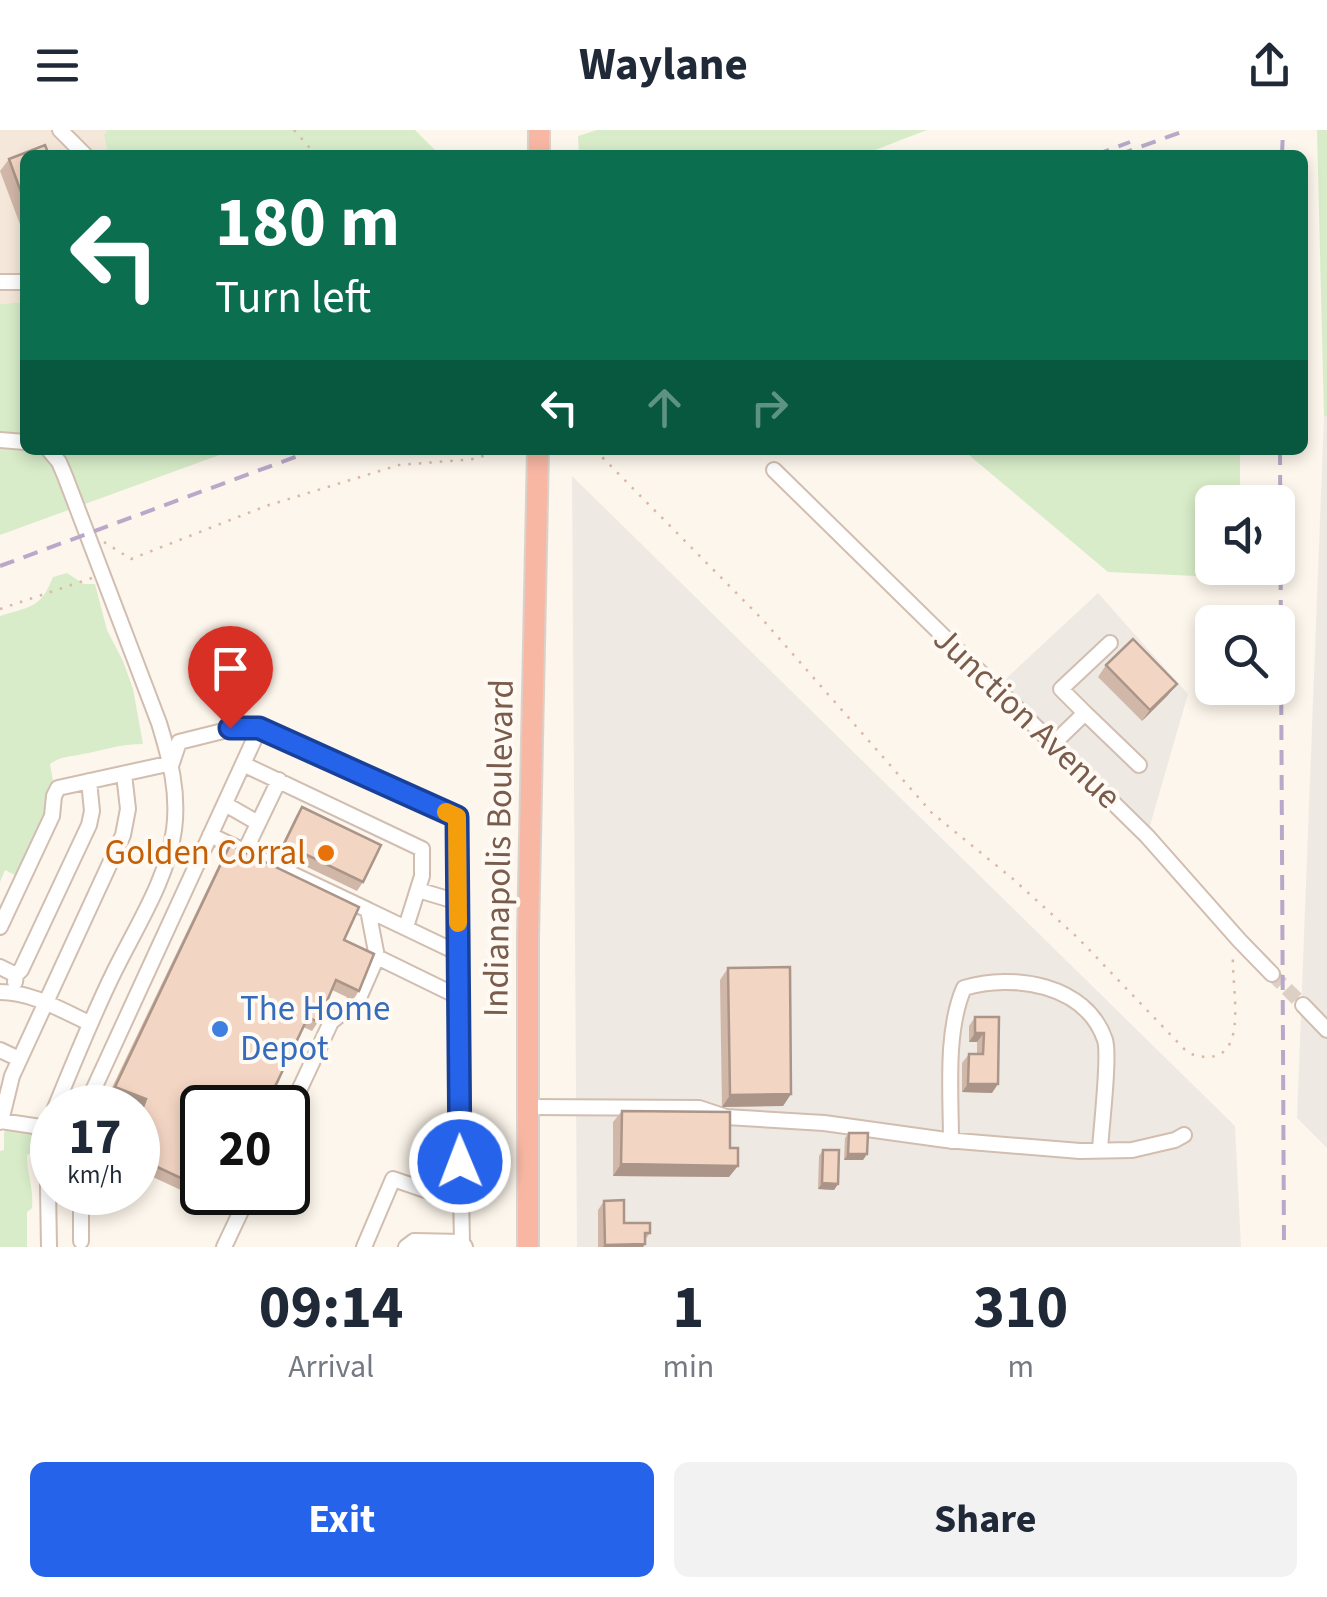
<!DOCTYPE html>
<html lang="en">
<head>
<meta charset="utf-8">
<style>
	:root { --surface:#fff; --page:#f2f2f3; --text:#1f2937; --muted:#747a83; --accent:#2563eb }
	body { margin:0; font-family:"Source Sans 3",sans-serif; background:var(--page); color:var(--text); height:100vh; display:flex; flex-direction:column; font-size:38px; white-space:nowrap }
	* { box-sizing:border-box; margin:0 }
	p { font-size:32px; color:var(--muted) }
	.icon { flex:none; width:55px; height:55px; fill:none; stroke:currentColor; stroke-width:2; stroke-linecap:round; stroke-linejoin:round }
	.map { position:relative; height:1117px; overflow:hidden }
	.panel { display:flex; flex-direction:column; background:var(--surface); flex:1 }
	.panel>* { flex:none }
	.guide { position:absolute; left:20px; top:20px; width:1288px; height:305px; border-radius:15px; box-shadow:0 5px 15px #0003; background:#0b6e4f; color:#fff; overflow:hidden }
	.buttons { position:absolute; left:1195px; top:355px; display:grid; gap:20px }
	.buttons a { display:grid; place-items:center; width:100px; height:100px; border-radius:15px; background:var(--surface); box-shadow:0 5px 15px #0003; font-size:50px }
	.speed { position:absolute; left:30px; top:955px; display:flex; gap:20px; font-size:50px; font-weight:700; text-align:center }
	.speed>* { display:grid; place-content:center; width:130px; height:130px; border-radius:50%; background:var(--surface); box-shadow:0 5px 15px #0003; line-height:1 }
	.speed small { font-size:25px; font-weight:400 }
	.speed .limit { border:5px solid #111; border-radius:15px; background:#fff; color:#111 }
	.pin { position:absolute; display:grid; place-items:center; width:85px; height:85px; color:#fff; margin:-102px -42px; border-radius:50% 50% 50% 0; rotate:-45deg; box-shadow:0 0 10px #0007 }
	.pin .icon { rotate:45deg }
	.me { position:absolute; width:110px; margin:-55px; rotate:359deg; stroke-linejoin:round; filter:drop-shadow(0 0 8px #0008) }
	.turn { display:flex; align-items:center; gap:35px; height:210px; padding:0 30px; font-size:45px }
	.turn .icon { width:130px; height:130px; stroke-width:2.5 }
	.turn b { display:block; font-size:70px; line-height:85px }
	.lanes { display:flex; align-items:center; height:95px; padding:0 30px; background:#0003; justify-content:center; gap:50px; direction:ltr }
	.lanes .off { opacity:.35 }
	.eta { display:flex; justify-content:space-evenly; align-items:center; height:170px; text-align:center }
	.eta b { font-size:60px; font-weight:700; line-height:70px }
	.cta { display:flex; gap:20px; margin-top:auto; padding:20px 30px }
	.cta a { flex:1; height:115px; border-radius:15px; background:var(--accent); color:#fff; font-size:40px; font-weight:700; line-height:115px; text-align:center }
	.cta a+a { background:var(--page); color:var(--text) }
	header { display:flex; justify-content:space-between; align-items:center; height:130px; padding:0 30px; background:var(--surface); font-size:45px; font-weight:700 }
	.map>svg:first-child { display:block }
</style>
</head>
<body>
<header><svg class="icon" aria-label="menu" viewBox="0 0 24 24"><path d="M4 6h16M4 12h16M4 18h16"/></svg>Waylane<svg class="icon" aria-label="share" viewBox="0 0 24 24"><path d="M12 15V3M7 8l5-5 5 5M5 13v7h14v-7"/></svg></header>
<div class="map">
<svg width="1327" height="1117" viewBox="0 0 1327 1117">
	<rect width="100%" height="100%" fill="#fdf6ec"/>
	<path fill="#f5e8da" d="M0,0H107L104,5L108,25H25V172L0,174Z"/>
	<path fill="#efe9e4" d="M1324,286H1327V1018L1297,988Z
		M572,346L1235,996L1241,1117H577Z
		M1098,463L1188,564L1147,706L996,558Z"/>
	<path fill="#d8ecc9" d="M107,0H415L440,25H108L104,5Z
		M597,0H927L862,25H579L578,6Z
		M1317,0H1327V286H1324Z
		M25,172V320H233L0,405V174Z
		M963,320H1240V372H1212V438H1240V448L1108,442Z
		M67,443L84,454H95L107,500L123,531L133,559L143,614C120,614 105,620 83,624C70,627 61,626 50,634L53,651L48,658L43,689L15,745L5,740L0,752V486C31,476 40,479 53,447Z
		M8,997L31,1001L35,1009L36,1020L27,1025C27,1044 34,1058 32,1078L27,1082V1117H0V1021L4,1020V1003Z"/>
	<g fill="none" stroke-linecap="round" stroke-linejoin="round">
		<path stroke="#dcd0c4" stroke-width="14" stroke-dasharray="14 7" stroke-linecap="butt" d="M1272,844L1303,875"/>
		<defs>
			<path id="minor" d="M60,0L85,25
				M0,152H25
				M0,310L25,312
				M49,320L59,332L65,346L159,593C170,629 179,662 174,700C167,750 136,797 114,842C92,887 74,932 55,978
				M774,340L1147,706L1239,810L1272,844
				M1085,583L1139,635
				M1053,614L1085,583L1061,559L1110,513
				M243,634L422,719V746L406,797
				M225,674L258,693
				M210,705L368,780L377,827L358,870L331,892L288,984
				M245,721L279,650
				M418,760L458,772
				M368,780L458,823
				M0,797L52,686L54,666L58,658L172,633L179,612L231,599H259L457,687L461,1063L431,1062L393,1049L364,1117
				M377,827L459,867
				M0,837L16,845L15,852
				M16,845L21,840L89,695L92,681L89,651
				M0,862C32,862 61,880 89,893
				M1303,875L1327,900
				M0,920L19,929
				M528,977L699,978L726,987L824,993L946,1010L1080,1021L1132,1020L1175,1010L1184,1005
				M85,978L259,599
				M1,991L12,946L123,705L128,679L124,644
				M0,992L1,991L47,998
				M951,1011C951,964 945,901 964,858C1013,843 1086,854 1105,910C1110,926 1101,999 1100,1020
				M81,1062V1111
				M461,1063L462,1112L465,1117
				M49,1117L47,998L52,985
				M224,1117L250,1062
				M406,1117L414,1111L462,1112"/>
			<path id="highway" d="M539,0V25
				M528,1117V806L538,320"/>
		</defs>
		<use href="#minor" stroke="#d1beb0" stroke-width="18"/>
		<use href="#highway" stroke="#dad1cd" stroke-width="24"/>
		<path stroke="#d9b8a5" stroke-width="2.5" stroke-dasharray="2.5 8" stroke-linecap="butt" d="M294,0L316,25
			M595,320L763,490L932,683L1013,749L1078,808L1188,923C1254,946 1231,861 1233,826
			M104,412L131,429L266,376L399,335L475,329L499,320
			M0,479L92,448"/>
		<use href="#minor" stroke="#fff" stroke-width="14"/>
		<use href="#highway" stroke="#f7b7a3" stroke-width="20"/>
		<path stroke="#b9a8c9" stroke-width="4" stroke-dasharray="15 10" stroke-linecap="butt" d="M1095,25L1130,12
			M1118,25L1187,0
			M1282,25L1283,0
			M1280,320L1284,1117
			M0,436L314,320"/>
	</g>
	<path fill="#d1b7a8" d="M25,25V105H24L0,41L9,29Z
		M1106,535L1168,565L1142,591L1098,547Z
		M302,677L363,752L357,761L278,723L296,686Z
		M230,715L344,810L359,861L353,870L332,860L318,892L312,901L303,897L202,978V1062H226L217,1077L138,1040V984L140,978L108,966L224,724Z
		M728,838L791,964L783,976L722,977L720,850Z
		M975,887H999L992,963L962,962V933L969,924H977V912H969V896Z
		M622,981L729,1047L613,1046V992Z
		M849,1003L867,1024L863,1030H844L845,1008Z
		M823,1020L838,1054L834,1060L818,1059L819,1026Z
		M604,1071L624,1093L650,1103L645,1110L643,1117H598V1080Z"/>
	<path fill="#aa9588" d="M1177,554L1168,565L1142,591L1150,580Z
		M975,903H984L977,912H969Z
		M968,954H998L992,963L962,962Z
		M115,957L146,969L140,978L108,966Z
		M791,964L783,976L722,977L730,965Z
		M848,1024H867L863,1030H844Z
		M621,1034L738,1036L729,1047L613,1046Z
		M822,1053L838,1054L834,1060L818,1059Z
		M645,1114L643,1117H603L605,1115Z"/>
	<path fill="#f3d5c3" stroke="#aa9588" stroke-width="2.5" d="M45,15L49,25H25V73L9,29Z
		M1133,509L1177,554L1150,580L1106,535Z
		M302,677L381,715L363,752L284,714Z
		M230,715L359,777L344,810L374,824L359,861L336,850L318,892L308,887L273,961L282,965L276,978H202V1058L138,1028V990L146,969L115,957Z
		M790,837L791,964L730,965L728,838Z
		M975,887H999L998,954H968L969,924H983L984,903H975Z
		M622,981L730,982V1018H738V1036L621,1034Z
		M849,1003H868L867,1024H848Z
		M823,1020H839L838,1054L822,1053Z
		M212,1062H226L224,1068Z
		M624,1070V1093H650V1103H645V1114L605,1115L604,1071Z"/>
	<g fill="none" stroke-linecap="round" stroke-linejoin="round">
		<defs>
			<path id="route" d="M230,598H259L457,687L460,1032"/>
		</defs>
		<use href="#route" stroke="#184099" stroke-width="25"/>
		<use href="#route" stroke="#2563eb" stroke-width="18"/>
		<path stroke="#f59e0b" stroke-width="18" d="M446,682L457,687L458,793"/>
	</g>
	<circle fill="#e8710a" stroke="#fffaf3" stroke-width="4" cx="326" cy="723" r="10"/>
	<circle fill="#3f7fe0" stroke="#fffaf3" stroke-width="4" cx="220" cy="899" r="10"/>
	<g text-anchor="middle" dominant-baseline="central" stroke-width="8" stroke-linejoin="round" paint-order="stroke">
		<g font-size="35" fill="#7a5c4d" stroke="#fffaf3">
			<text transform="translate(1027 588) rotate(44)">Junction Avenue</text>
			<text transform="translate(499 718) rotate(-89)">Indianapolis Boulevard</text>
		</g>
		<g font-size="35" fill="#c56008" stroke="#fffaf3" text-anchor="end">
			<text x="306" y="723">Golden Corral</text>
		</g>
		<g font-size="35" fill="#366cbe" stroke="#fffaf3" text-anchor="start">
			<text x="240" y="879">The Home<tspan x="240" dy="40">Depot</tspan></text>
		</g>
	</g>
</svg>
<div class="buttons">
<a><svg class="icon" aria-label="sound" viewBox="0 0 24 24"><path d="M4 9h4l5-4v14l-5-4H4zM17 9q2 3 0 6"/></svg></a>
<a><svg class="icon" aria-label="search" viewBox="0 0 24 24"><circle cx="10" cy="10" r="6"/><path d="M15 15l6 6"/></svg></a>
</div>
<div class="speed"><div>17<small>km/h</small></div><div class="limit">20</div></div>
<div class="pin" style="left:230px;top:598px;background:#d93025"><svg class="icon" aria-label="arrive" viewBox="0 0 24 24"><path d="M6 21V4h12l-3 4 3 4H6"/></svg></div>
<svg class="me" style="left:460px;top:1032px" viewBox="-20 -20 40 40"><circle r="17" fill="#2563eb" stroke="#fff" stroke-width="3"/><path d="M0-11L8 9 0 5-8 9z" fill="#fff"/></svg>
<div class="guide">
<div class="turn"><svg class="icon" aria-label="left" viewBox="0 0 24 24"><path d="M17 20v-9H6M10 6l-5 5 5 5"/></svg><div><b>180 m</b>Turn left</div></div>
<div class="lanes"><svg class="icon" aria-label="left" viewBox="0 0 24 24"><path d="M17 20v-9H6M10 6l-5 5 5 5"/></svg><svg class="icon off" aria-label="ahead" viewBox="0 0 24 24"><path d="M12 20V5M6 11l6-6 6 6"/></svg><svg class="icon off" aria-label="right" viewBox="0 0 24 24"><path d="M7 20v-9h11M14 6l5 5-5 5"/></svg></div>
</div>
</div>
<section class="panel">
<div class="eta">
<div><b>09:14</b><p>Arrival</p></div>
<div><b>1</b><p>min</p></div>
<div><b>310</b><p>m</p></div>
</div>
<div class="cta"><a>Exit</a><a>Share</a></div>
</section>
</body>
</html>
